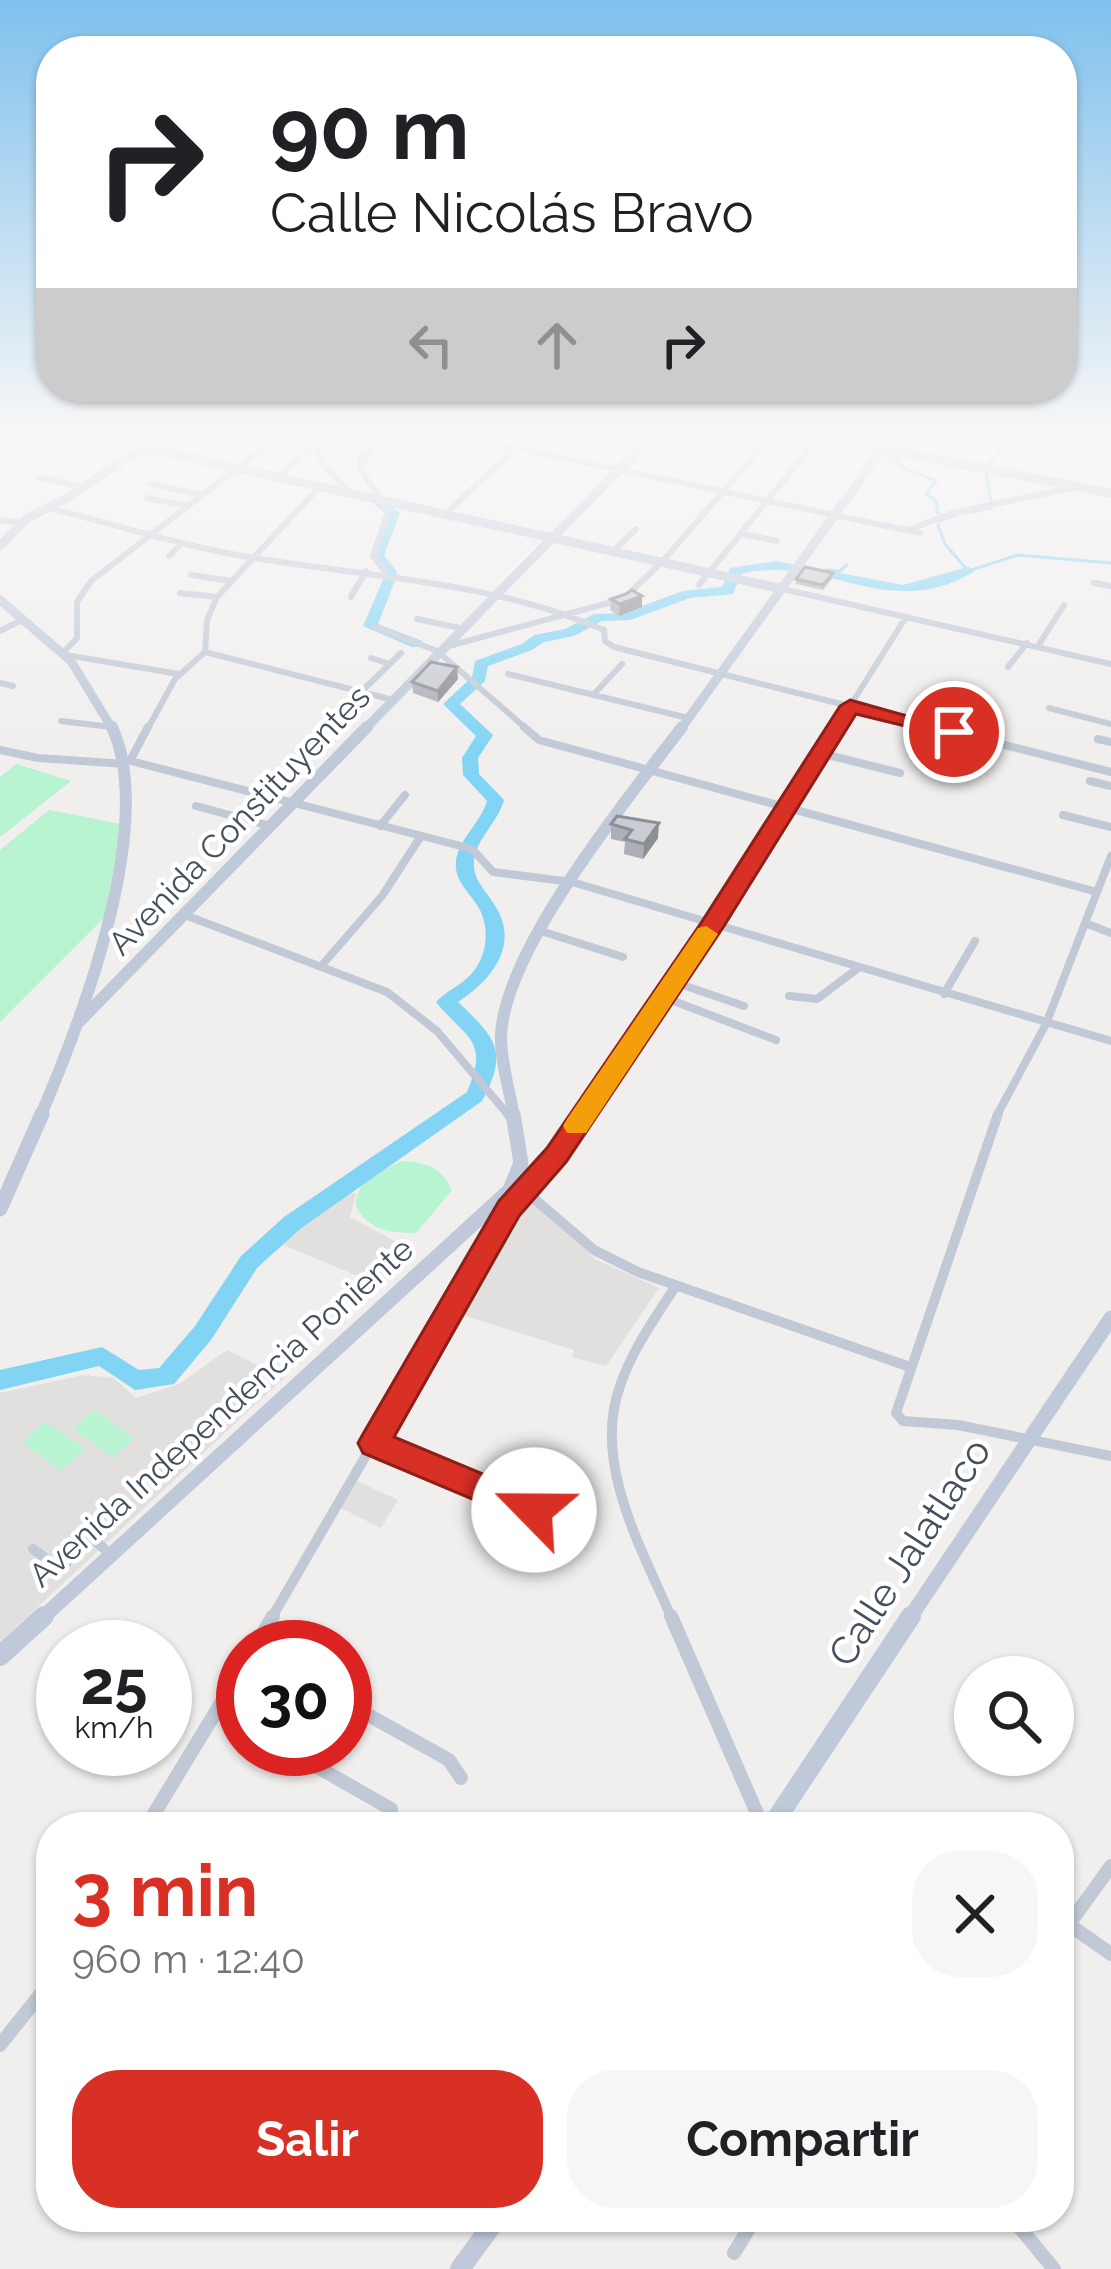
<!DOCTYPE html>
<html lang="es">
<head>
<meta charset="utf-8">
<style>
	:root { --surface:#fff; --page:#f6f6f6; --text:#202124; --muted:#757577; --accent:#d93025 }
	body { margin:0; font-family:Raleway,sans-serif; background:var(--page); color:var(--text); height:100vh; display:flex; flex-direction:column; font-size:45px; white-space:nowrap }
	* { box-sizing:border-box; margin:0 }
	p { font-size:39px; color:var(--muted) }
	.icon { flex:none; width:66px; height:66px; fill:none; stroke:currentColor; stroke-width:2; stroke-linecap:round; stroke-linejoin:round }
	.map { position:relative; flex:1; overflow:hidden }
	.side { position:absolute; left:36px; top:1812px; width:1038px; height:420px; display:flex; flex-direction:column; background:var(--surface); border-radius:48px; box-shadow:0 3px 9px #0004 }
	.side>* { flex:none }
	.banner { position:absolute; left:36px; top:36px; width:1041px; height:366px; border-radius:48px; box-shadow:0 3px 9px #0004; background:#fff; color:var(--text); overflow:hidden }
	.tools { position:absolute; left:954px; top:1656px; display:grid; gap:24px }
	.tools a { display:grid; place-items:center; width:120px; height:120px; border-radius:50%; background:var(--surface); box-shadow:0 3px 9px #0004; font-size:60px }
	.speed { position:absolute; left:36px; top:1620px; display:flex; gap:24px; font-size:60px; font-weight:700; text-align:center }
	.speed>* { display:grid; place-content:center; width:156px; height:156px; border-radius:50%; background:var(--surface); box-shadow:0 3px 9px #0004; line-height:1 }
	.speed small { font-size:30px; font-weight:400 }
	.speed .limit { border:18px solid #d22; background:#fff; color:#111 }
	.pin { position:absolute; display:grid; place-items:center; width:102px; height:102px; color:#fff; margin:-51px; border:6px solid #fff; border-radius:50%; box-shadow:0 3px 12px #0007 }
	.me { position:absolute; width:132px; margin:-66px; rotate:293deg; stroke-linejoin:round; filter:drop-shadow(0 0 9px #0008) }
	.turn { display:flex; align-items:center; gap:42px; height:252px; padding:0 36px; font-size:54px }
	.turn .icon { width:156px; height:156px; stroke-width:2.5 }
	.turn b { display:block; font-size:84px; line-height:102px }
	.lanes { display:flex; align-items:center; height:114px; padding:0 36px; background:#0003; justify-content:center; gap:60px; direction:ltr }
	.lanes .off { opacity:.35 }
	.round { display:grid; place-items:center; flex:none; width:126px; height:126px; border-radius:48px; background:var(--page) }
	.headline { display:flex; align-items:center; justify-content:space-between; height:204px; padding:0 36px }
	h1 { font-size:72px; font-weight:700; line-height:90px; color:var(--accent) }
	.action { display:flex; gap:24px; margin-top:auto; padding:24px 36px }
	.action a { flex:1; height:138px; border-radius:48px; background:var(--accent); color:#fff; font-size:48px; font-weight:700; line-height:138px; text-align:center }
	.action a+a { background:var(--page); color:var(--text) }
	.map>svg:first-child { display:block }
</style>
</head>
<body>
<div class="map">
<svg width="1111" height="2269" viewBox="0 0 1111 2269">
	<rect width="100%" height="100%" fill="#f1eeee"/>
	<path fill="#e2dfdf" d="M334,1187L356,1194L350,1217L404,1246L384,1270L393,1275L379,1285L269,1239Z
		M537,1200L595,1259L659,1288L606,1366L572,1357L574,1350L456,1313L516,1205Z
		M227,1350L284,1378L0,1642V1393L83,1375L114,1378L136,1398L179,1384Z
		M355,1480L398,1500L381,1528L339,1507Z"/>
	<path fill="#b8f3d2" d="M16,764L71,781L0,837V777Z
		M49,810L122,824L104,918L0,1022V850Z
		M402,1161C424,1162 443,1167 452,1190L416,1233C389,1233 365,1230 355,1203L363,1179Z
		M95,1410L134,1438L113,1458L73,1428Z
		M45,1421L85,1449L61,1471L22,1442Z"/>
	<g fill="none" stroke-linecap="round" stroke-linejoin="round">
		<path stroke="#81d4f4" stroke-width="3" d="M877,431V441
			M890,455L906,469L936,481L926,494L936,501L938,513
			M991,502L985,468L1019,431
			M965,513L991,508
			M940,521L956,515
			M938,525L945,544L968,571L1018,555L1111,563
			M826,570L840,571L847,565"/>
		<path fill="#81d4f4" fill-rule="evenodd" d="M379,431H392L365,463H357V457Z
			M375,499H385L400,513L384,555L397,572L396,578L378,624L422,641V647H412L363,626L385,575L370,555L386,514L375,505Z
			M776,561L903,585L968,567L975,571C888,624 826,553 741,574L733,594L690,598L630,620L602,621L574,636L544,642L532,650L488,666L485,681L460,704L493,735L478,758L479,774L504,800C498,824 471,842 474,868C476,884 490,895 497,909C519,948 489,982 458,1002C496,1038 509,1051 482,1101L300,1229L257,1268L211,1340L174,1384L135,1390L99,1366L0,1390V1370L102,1347L139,1370L159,1368L195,1326L241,1256L284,1217L467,1092C490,1039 466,1039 436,1002C445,992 456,988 466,979C486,962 491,933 480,910C473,896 458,885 456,869C453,843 481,824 487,801L463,775L462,758L476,736L443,704L472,677L475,661L522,644L534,635L565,629L594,614L623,613L683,591L722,587L730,568Z"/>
		<path stroke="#c0c9d5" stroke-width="6" d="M69,431L141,447
			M292,431L312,434
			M435,431L920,533
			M312,434L323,465L350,492
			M0,439L22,431
			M882,449L895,431
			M366,457L360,468L388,512L373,556L385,572
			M278,476L314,447
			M38,477L84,487
			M150,484L201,495
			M147,498L187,506
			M49,508C117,525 185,547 254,558C371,577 494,582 604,630L605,641L614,647L945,730
			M447,513L533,431
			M0,520L20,523
			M909,530L952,513L1071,488
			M743,534L777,541
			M613,551L636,529
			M169,556L182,543
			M191,575L232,581
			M1094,583L1111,586
			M699,585L819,437
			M783,589L1111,664
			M180,593L217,597
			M351,597L366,571
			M417,619L460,628
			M375,627L437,651L528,730
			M0,631L22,620
			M1038,646L1064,605
			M445,647L623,599L662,562L775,431
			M205,652L393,700
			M63,653L77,638V602L91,581L285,431
			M66,655L179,674
			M371,658L390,664
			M1008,667L1027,643
			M508,674L688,718
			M0,683L13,686
			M361,692L401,653
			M593,695L622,664
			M1049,708L1111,724
			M61,721L111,727
			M147,730L175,679L205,652L207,620L217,597L321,485
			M835,730L906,617"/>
		<path stroke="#c0c9d5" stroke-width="8" d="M524,727L539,740L1097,892
			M933,727L1111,772
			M1098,739L1111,742
			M0,750L38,758L125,764
			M824,754L900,773
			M123,759L457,845L473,850L493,872L572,882L1111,1041
			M131,759L148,727
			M983,761L991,741
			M1090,781L1111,786
			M196,806L270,826
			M1063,815L1111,827
			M380,826L405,795
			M185,915L387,992L437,1031L510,1117
			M1085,923L1111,933
			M544,932L623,957
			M323,964L382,896L421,836
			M674,982L744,1006
			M944,994L975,941
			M789,996L817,999L857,969
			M663,997L776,1040
			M582,1117L712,925L837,727
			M996,1117L1046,1024L1111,856"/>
		<path stroke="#c0c9d5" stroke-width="10" d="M508,1114L513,1120
			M998,1114L896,1413L903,1421L958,1425L1111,1456
			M522,1188L594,1250L638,1272L910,1367
			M374,1443L534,1510
			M33,1549L60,1569L92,1538L110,1554
			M271,1619L509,1209L584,1114
			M672,1619C642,1549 592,1463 620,1386C632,1350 655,1318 675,1287"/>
		<path stroke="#c0c9d5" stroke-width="14" d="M671,1616L763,1827
			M255,1647L273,1616
			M345,1702L449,1760L461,1778
			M217,1710L243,1725
			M286,1749L391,1809
			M146,1827L243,1667
			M1071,1926L1111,1954
			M1059,1938L1111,1866
			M0,2045L51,1981
			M1011,2217L1054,2269
			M734,2253L756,2217"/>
		<path stroke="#bfc9d9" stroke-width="9" d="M789,431L1111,493
			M141,447L783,589
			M0,546L26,519L69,497L166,431
			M0,600L71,661L113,730
			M364,730L657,431
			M680,730L882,449"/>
		<path stroke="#bfc9d9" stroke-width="12" d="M77,1024L367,727
			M40,1117C81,1022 157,825 112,727
			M514,1117C510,1091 500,1060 501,1035C505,948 629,797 682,727"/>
		<path stroke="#bfc9d9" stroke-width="15" d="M0,1209L42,1114
			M41,1619L510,1190L521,1163L513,1114
			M909,1619L1111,1318"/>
		<path stroke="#bfc9d9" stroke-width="20" d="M0,1656L44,1616
			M771,1827L911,1616
			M460,2269L498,2217"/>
	</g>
	<path fill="#adafb6" d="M833,578L823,590L796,584V579Z
		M642,596V607L619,616L610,610L611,599Z
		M458,679L438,702L413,693L412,682Z
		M611,824L658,838L643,859L624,854L625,842L611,839Z"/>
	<path fill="#8d8f94" d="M642,596V607L619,616L620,604Z
		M457,667L458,679L438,702V691Z
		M659,823L658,838L643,859L644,844Z"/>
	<path fill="#c9ccd4" stroke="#8d8f94" stroke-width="3" d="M805,567L833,573L823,585L796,579Z
		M632,590L642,596L620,604L611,599L626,594Z
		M431,662L457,667L438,691L412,682Z
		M617,816L659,823L644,844L625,839L632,830L611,824Z"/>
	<linearGradient id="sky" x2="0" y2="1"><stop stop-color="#7fc1ed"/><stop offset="0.58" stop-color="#f9f7f7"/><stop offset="1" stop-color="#f9f7f7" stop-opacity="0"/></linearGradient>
	<rect width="1111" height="749" fill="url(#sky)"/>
	<path fill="#d93025" stroke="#8d1f18" stroke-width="3" d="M850,700L964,732L954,738L856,714L724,926L566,1162L519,1216L394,1437L545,1500L550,1510L545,1520L534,1525L522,1520L363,1453L358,1443L363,1434L499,1201L547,1148L701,923L840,706Z"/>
	<path fill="#f59e0b" d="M706,926L718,934L586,1133H567L563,1126L567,1119L698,928Z"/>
	<g text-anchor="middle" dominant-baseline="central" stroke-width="9" stroke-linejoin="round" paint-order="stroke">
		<g font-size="33" fill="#44505d" stroke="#fff">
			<text transform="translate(239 820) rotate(-46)">Avenida Constituyentes</text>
			<text transform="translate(221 1412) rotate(-42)">Avenida Independencia Poniente</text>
		</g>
		<g font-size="39" fill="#44505d" stroke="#fff">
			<text transform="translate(909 1552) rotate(-57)">Calle Jalatlaco</text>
		</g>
	</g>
</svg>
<div class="tools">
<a><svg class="icon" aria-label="search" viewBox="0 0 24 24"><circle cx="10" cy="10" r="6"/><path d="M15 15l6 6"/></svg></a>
</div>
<div class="speed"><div>25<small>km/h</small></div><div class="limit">30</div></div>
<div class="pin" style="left:954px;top:732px;background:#d93025"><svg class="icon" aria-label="arrive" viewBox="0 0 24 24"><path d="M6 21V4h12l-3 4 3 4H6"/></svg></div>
<svg class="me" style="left:534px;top:1510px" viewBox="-20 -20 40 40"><circle r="19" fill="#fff"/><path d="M0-13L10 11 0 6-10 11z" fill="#d93025"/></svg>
<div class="banner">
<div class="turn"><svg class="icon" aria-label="right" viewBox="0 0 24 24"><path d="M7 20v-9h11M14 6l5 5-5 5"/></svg><div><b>90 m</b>Calle Nicolás Bravo</div></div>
<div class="lanes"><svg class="icon off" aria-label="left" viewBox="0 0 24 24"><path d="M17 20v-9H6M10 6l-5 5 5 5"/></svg><svg class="icon off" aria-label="ahead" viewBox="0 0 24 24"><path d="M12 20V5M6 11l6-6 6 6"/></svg><svg class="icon" aria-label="right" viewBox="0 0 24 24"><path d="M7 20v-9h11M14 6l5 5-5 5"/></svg></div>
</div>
<section class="side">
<div class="headline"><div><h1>3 min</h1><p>960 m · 12:40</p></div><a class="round"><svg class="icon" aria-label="close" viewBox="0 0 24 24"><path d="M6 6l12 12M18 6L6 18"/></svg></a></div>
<div class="action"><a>Salir</a><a>Compartir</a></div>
</section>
</div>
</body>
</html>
